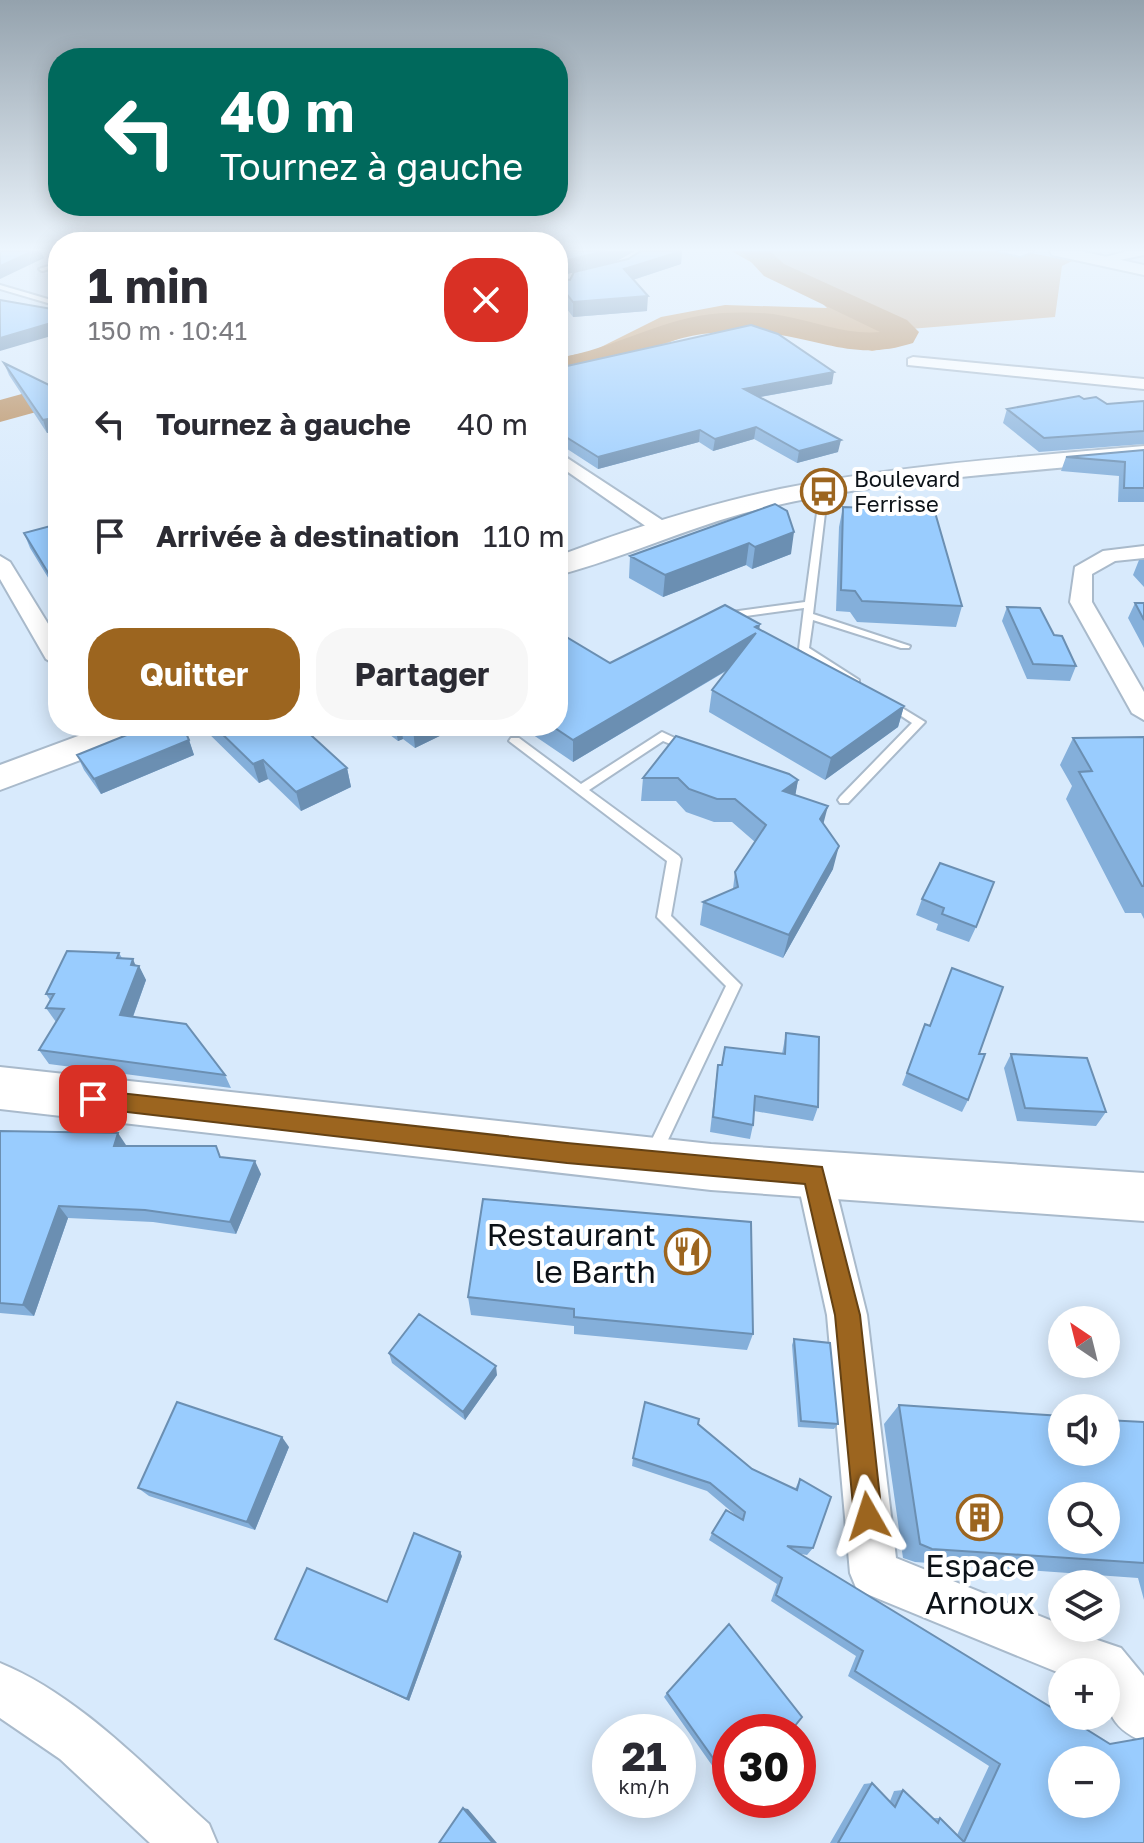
<!DOCTYPE html>
<html lang="fr">
<head>
<meta charset="utf-8">
<style>
	:root { --surface:#fff; --page:#f7f7f7; --text:#2b2b33; --muted:#7c7c81; --accent:#9c651f }
	body { margin:0; font-family:"Golos Text",sans-serif; background:var(--page); color:var(--text); height:100vh; display:flex; flex-direction:column; font-size:30px; white-space:nowrap }
	* { box-sizing:border-box; margin:0 }
	p { font-size:26px; color:var(--muted) }
	.icon { flex:none; width:44px; height:44px; fill:none; stroke:currentColor; stroke-width:2; stroke-linecap:round; stroke-linejoin:round }
	.map { position:relative; flex:1; overflow:hidden }
	.panel { position:absolute; left:48px; top:232px; width:520px; height:504px; display:flex; flex-direction:column; background:var(--surface); border-radius:32px; box-shadow:0 4px 20px #0003 }
	.panel>* { flex:none }
	.guide { position:absolute; left:48px; top:48px; width:520px; height:168px; border-radius:32px; box-shadow:0 4px 20px #0003; background:#00695c; color:#fff; overflow:hidden }
	.needle { width:52px; rotate:325deg }
	.controls { position:absolute; left:1048px; top:1306px; display:grid; gap:16px }
	.controls a { display:grid; place-items:center; width:72px; height:72px; border-radius:50%; background:var(--surface); box-shadow:0 4px 20px #0003; font-size:40px }
	.speed { position:absolute; left:592px; top:1714px; display:flex; gap:16px; font-size:40px; font-weight:700; text-align:center }
	.speed>* { display:grid; place-content:center; width:104px; height:104px; border-radius:50%; background:var(--surface); box-shadow:0 4px 20px #0003; line-height:1 }
	.speed small { font-size:20px; font-weight:400 }
	.speed .limit { border:12px solid #d22; background:#fff; color:#111 }
	.pin { position:absolute; display:grid; place-items:center; width:68px; height:68px; color:#fff; margin:-34px; border-radius:16px; box-shadow:0 4px 12px #0006 }
	.me { position:absolute; width:88px; margin:-44px; rotate:354deg; stroke-linejoin:round; filter:drop-shadow(0 0 6px #0008) }
	.turn { display:flex; align-items:center; gap:28px; height:168px; padding:0 40px; font-size:36px }
	.turn .icon { width:104px; height:104px; stroke-width:2.5 }
	.turn b { display:block; font-size:56px; line-height:68px }
	.round { display:grid; place-items:center; flex:none; width:84px; height:84px; border-radius:32px; background:var(--page) }
	.head { display:flex; align-items:center; justify-content:space-between; height:136px; padding:0 40px }
	h1 { font-size:48px; font-weight:700; line-height:60px }
	.button { display:flex; gap:16px; margin-top:auto; padding:16px 40px }
	.button a { flex:1; height:92px; border-radius:32px; background:var(--accent); color:#fff; font-size:32px; font-weight:700; line-height:92px; text-align:center }
	.button a+a { background:var(--page); color:var(--text) }
	ul { padding:0; list-style:none }
	li { display:flex; align-items:center; gap:24px; height:112px; padding:0 40px }
	li div { flex:1 }
	li b { display:block; font-size:30px }
	li em { font-style:normal }
	.map>svg:first-child { display:block }
</style>
</head>
<body>
<div class="map">
<svg width="1144" height="1843" viewBox="0 0 1144 1843">
	<rect width="100%" height="100%" fill="#d8eafc"/>
	<path fill="#cdae8e" d="M762,251H1020L1072,261L1062,266L1055,317L910,329L780,269L765,259Z"/>
	<path fill="#ca9b67" d="M731,251H762L765,259L780,269L910,329L912,338L903,344L872,351L795,330L713,325L610,366L558,373V358L593,351L661,317L725,305L827,308L818,299Z"/>
	<g fill="none" stroke-linecap="round" stroke-linejoin="round">
		<path fill="#b78855" fill-rule="evenodd" d="M741,251H770L784,264L907,320L919,332L913,343C860,360 830,343 780,335C757,331 734,331 712,333C659,337 611,370 558,378V358C615,349 664,316 723,313C743,312 764,312 784,316C816,322 847,335 880,332L764,276Z
			M58,384V406L0,422V400Z"/>
		<defs>
			<path id="lane" d="M999,251H1033L1020,256Z
				M58,263V267L42,271L39,269Z
				M0,285L58,302V306L0,289Z
				M809,490L812,491L825,513L813,614L910,646L909,648H901L813,620L809,648L859,680V684L855,685L799,649L804,608L724,619L719,616L724,613L805,602L817,513L805,493Z
				M889,700L925,722L848,803H840L838,800L840,797L912,723L885,705L883,703Z
				M662,732L696,748L690,752L663,741L589,790L679,856L681,859L671,916L741,985L658,1161L652,1164L646,1161L644,1156L726,986L657,917L667,861L509,741L511,738H519L581,784Z"/>
			<path id="street" d="M1128,251H1144V255L1100,264L1094,260Z
				M913,357L1144,379V389L908,365V359Z
				M558,452L671,526L674,530L671,534H657L558,465Z
				M1144,546V558L1115,561L1092,574V602L1144,692V720L1132,713L1070,602L1075,567L1103,551Z
				M0,556L10,562L58,640V666L46,659L0,579Z
				M814,1157L827,1162L832,1174L867,1315L896,1558L1062,1625V1628L1121,1648L1144,1676V1742C1107,1726 1106,1708 1106,1672L1062,1674L857,1590L850,1573L827,1315L796,1174L801,1162Z
				M0,1663C80,1696 145,1767 209,1824L217,1843H150L60,1759L0,1718Z"/>
			<path id="secondary" d="M1050,251H1080L1144,265V275L1052,255Z
				M1144,446V460C1015,473 882,479 756,510C688,527 624,558 558,575V556C630,529 704,505 780,489C900,465 1023,457 1144,446Z
				M105,726H155L150,734L0,790V765Z
				M0,1067L711,1144L1144,1173V1221L711,1190L0,1109Z"/>
		</defs>
		<use href="#lane" stroke="#a9bacb" stroke-width="4"/>
		<use href="#street" stroke="#a9bacb" stroke-width="4"/>
		<use href="#secondary" stroke="#a9bacb" stroke-width="4"/>
		<use href="#lane" fill="#fff" fill-rule="evenodd"/>
		<use href="#street" fill="#fff" fill-rule="evenodd"/>
		<use href="#secondary" fill="#fff" fill-rule="evenodd"/>
	</g>
	<path fill="#84afda" fill-rule="evenodd" d="M558,251L617,261L682,251L681,264L633,280L647,311L573,317L558,297ZM574,272L570,280L560,278V276Z
		M4,363L53,387L58,386V431L47,433L9,375Z
		M558,368L832,384L760,397L838,452L797,463L754,439L713,451L699,442L598,469L558,443Z
		M1084,399L1107,404L1144,401V444L1039,452L1003,423L1007,409Z
		M1144,450V502H1118L1119,476L1061,471L1066,457Z
		M897,500L962,606L956,627L857,622L850,612L836,611L839,527L843,507L895,509Z
		M775,504L791,554L752,569L746,565L663,597L629,578L630,556Z
		M58,524V594L30,548L24,533Z
		M1139,560H1144V587L1133,575Z
		M1135,603H1144V648L1128,618Z
		M1007,607L1054,635L1076,666L1070,681L1027,679L1002,621Z
		M759,630L904,706L898,727L825,780L709,712L712,690L728,670L573,762L520,726H558L610,663Z
		M201,726H305L302,727L347,768L351,787L301,811L268,779L259,783Z
		M378,726H452V730L415,748L403,739L398,741Z
		M1144,737V919L1141,913H1125L1066,799L1072,786L1060,765L1073,738Z
		M189,740L194,755L101,794L84,770L77,755Z
		M643,778L798,780L795,795L823,824L833,869L783,958L700,925L703,902L733,889L735,872L755,842L732,822H714L686,812L676,801H641Z
		M940,863L976,927L969,942L936,930L938,924L916,915L922,899Z
		M119,953L122,958L139,966L146,980L133,1017L225,1075L231,1088L49,1064L39,1050L56,1022L46,1008L50,1000L46,994Z
		M925,1024L979,1054L968,1100L962,1112L902,1085Z
		M786,1033L818,1107L813,1121L754,1111L753,1125L750,1139L710,1132L716,1079L718,1065H721L725,1047L782,1054Z
		M1011,1054L1106,1112L1096,1126L1017,1121L1004,1068Z
		M0,1131L222,1157L261,1174L236,1234L153,1222L68,1218L34,1316L0,1313Z
		M483,1199L753,1334L747,1350L574,1334V1326L471,1315L468,1297Z
		M794,1339L838,1424L834,1429L798,1427L792,1345Z
		M389,1353L497,1375L465,1420L392,1363Z
		M899,1405L1144,1422V1600L1138,1578L915,1562L903,1558L884,1424Z
		M698,1424L752,1469L795,1489L800,1479L813,1548L807,1555L801,1554L1144,1843H830L864,1784L872,1783L890,1801L894,1791L903,1790L933,1818H940L957,1835L989,1766L848,1676L856,1656L771,1601L777,1584L709,1540L712,1533L739,1518L707,1491L632,1466L633,1458Z
		M289,1447L255,1530L149,1496L138,1488Z
		M462,1556L409,1701L275,1639L387,1602Z
		M667,1693L730,1732V1791L664,1697Z"/>
	<path fill="#6b8fb2" d="M33,251H41L44,258L0,279V266Z
		M605,251H635L617,261L560,276L558,283V269L560,262Z
		M682,251L681,264L623,283L624,269Z
		M648,296L647,311L573,317V302Z
		M58,321V334L0,351V338Z
		M834,372L832,384L743,400L744,389Z
		M58,417V431L47,433L43,420Z
		M756,427L754,439L713,451L715,439Z
		M700,430L699,442L598,469V457Z
		M841,440L838,452L797,463L799,451Z
		M794,532L791,554L752,569L755,547Z
		M749,543L746,565L663,597L665,575Z
		M760,624L757,646L752,655L573,762V740Z
		M904,706L898,727L825,780L831,758Z
		M395,726H401L403,739L398,741Z
		M420,726H452V730L415,748L413,729Z
		M189,740L194,755L101,794L94,779Z
		M263,760L268,779L259,783L253,764Z
		M347,768L351,787L301,811L296,792Z
		M798,780L794,803L783,791Z
		M828,806L822,829L820,819Z
		M839,846L833,869L783,958L789,935Z
		M133,959L137,969L139,966L146,980L128,1030L120,1015Z
		M118,1133L126,1145L114,1146Z
		M255,1161L261,1174L236,1234L230,1222Z
		M59,1206L68,1218L34,1316L23,1305Z
		M496,1366L497,1375L465,1420L463,1412Z
		M282,1437L289,1447L255,1530L247,1522Z
		M460,1552L462,1556L409,1701L407,1699Z
		M463,1808L468,1809L497,1843H493Z"/>
	<path fill="#99ccfe" stroke="#6b8fb2" stroke-width="2" fill-rule="evenodd" d="M0,251H33L0,266Z
		M558,251H605L560,262L558,269Z
		M641,251H682L624,269L648,296L573,302L558,283V278L570,280L574,272L628,259Z
		M0,300L58,310V321L0,338Z
		M751,325L778,334L834,372L744,389L841,440L799,451L756,427L715,439L700,430L598,457L558,432V368Z
		M4,363L53,387L58,386V417L43,420Z
		M1079,396L1084,399L1096,397L1107,404L1144,401V431L1044,438L1007,409Z
		M1144,450V488H1124L1125,462L1066,457Z
		M897,500L932,502L962,606L862,601L855,591L841,590L843,507L899,509Z
		M775,504L787,511L794,532L755,547L749,543L665,575L630,556Z
		M58,524V589L24,533Z
		M1135,603H1144V620Z
		M725,605L760,624L755,627L904,706L831,758L712,690L756,633L573,740L552,726H558V632L610,663Z
		M1007,607L1040,608L1054,635L1062,636L1076,666L1033,664Z
		M149,726H183L189,740L94,779L77,755Z
		M214,726H301L347,768L296,792L263,760L253,764Z
		M676,736L789,774L798,780L783,791L828,806L820,819L839,846L789,935L703,902L738,887L735,872L766,825L735,799H717L689,789L678,778H643Z
		M1144,737V886H1142L1079,772L1092,771L1073,738Z
		M940,863L994,882L976,927L942,914L944,908L922,899Z
		M67,951L119,953L117,958L133,959L131,965L139,966L120,1015L186,1024L225,1075L39,1050L64,1009L46,1008L54,994H46Z
		M952,968L1003,987L979,1054H985L968,1100L907,1073L925,1024L930,1026Z
		M786,1033L819,1037L818,1107L755,1096L753,1125L713,1117L718,1065H722L725,1047L785,1054Z
		M1011,1054L1087,1058L1106,1112L1025,1108Z
		M0,1131L118,1133L114,1146H216L220,1157L255,1161L230,1222L145,1210L59,1206L23,1305L0,1303Z
		M483,1199L751,1222L753,1334L574,1317V1309L468,1297Z
		M419,1314L496,1366L463,1412L389,1353Z
		M794,1339L830,1343L838,1424L801,1421Z
		M177,1402L282,1437L247,1522L138,1488Z
		M645,1402L699,1419L698,1424L752,1469L797,1490L800,1479L831,1497L813,1548L787,1546L1062,1714V1716H1065L1110,1744L1144,1738V1843H838L872,1783L895,1807L903,1790L938,1823L940,1818L964,1842L1000,1764L855,1671L863,1651L776,1595L782,1578L712,1533L726,1510L743,1520L745,1512L710,1483L633,1458ZM1062,1760H1106V1804H1062Z
		M899,1405L1062,1416V1452H1106V1420L1144,1422V1563L932,1549L920,1544ZM1062,1496H1106V1540H1062Z
		M414,1533L460,1552L407,1699L275,1639L307,1568L387,1602Z
		M729,1624L802,1717L790,1732H730V1782L667,1693Z
		M463,1808L493,1843H439Z"/>
	<linearGradient id="sky" x2="0" y2="1"><stop stop-color="#94a2ad"/><stop offset="0.49" stop-color="#edf6fe"/><stop offset="1" stop-color="#edf6fe" stop-opacity="0"/></linearGradient>
	<rect width="1144" height="509" fill="url(#sky)"/>
	<path fill="#9c651f" stroke="#654214" stroke-width="2" d="M93,1090L567,1143L822,1167L860,1315L882,1516L878,1526L868,1530L858,1526L854,1516L835,1315L805,1184L567,1163L93,1108L85,1105L82,1099L85,1092Z"/>
	<defs>
		<symbol id="bus-ring" viewBox="-11 -11 22 22"><circle r="9.5" fill="#fff" stroke="#9c651f" stroke-width="1.5"/><path d="M-5-6H5V4H4V6H2V4H-2V6H-4V4H-5ZM-3.5-4V0h7V-4ZM-3.5 1.2v1.5H-2V1.2ZM2 1.2v1.5H3.5V1.2Z" fill="#9c651f"/></symbol>
		<symbol id="restaurant-ring" viewBox="-11 -11 22 22"><circle r="9.5" fill="#fff" stroke="#9c651f" stroke-width="1.5"/><path d="M-5-6h1v4h1v-4h1v4h1v-4h1v5L-1.5 .5V6h-2V.5L-5-1ZM5-6V6H3V1.5H1.5Q1.5-4 5-6Z" fill="#9c651f"/></symbol>
		<symbol id="building-ring" viewBox="-11 -11 22 22"><circle r="9.5" fill="#fff" stroke="#9c651f" stroke-width="1.5"/><path d="M-4-6H4V6H1V3H-1V6H-4ZM-2.5-4.3h1.7v1.8h-1.7ZM.8-4.3h1.7v1.8H.8ZM-2.5-1h1.7V.8h-1.7ZM.8-1h1.7V.8H.8Z" fill="#9c651f"/></symbol>
	</defs>
	<g fill-rule="evenodd">
		<use href="#bus-ring" x="798" y="466" width="51" height="51"/>
		<use href="#restaurant-ring" x="662" y="1226" width="51" height="51"/>
		<use href="#building-ring" x="954" y="1492" width="51" height="51"/>
	</g>
	<g text-anchor="middle" dominant-baseline="central" stroke-width="8" stroke-linejoin="round" paint-order="stroke">
		<g font-size="22" fill="#0c1218" stroke="#fff" text-anchor="start">
			<text x="854" y="478">Boulevard<tspan x="854" dy="25">Ferrisse</tspan></text>
		</g>
		<g font-size="32" fill="#0c1218" stroke="#fff" text-anchor="end">
			<text x="656" y="1234">Restaurant<tspan x="656" dy="37">le Barth</tspan></text>
			<text x="980" y="1565" text-anchor="middle">Espace<tspan x="980" dy="37">Arnoux</tspan></text>
		</g>
	</g>
</svg>
<div class="controls">
<a><svg class="needle" viewBox="-14 -14 28 28"><path d="M0-13l5 13h-10z" fill="#e53935"/><path d="M0 13l5-13h-10z" fill="#7c7c81"/></svg></a>
<a><svg class="icon" aria-label="sound" viewBox="0 0 24 24"><path d="M4 9h4l5-4v14l-5-4H4zM17 9q2 3 0 6"/></svg></a>
<a><svg class="icon" aria-label="search" viewBox="0 0 24 24"><circle cx="10" cy="10" r="6"/><path d="M15 15l6 6"/></svg></a>
<a><svg class="icon" aria-label="layers" viewBox="0 0 24 24"><path d="M12 4l9 5-9 5-9-5zM3 14l9 5 9-5"/></svg></a>
<a>+</a>
<a>−</a>
</div>
<div class="speed"><div>21<small>km/h</small></div><div class="limit">30</div></div>
<div class="pin" style="left:93px;top:1099px;background:#d93025"><svg class="icon" aria-label="arrive" viewBox="0 0 24 24"><path d="M6 21V4h12l-3 4 3 4H6"/></svg></div>
<svg class="me" style="left:868px;top:1516px" viewBox="-20 -20 40 40"><path d="M0-17L14 15 0 8-14 15z" fill="#9c651f" stroke="#fff" stroke-width="4"/></svg>
<div class="guide">
<div class="turn"><svg class="icon" aria-label="left" viewBox="0 0 24 24"><path d="M17 20v-9H6M10 6l-5 5 5 5"/></svg><div><b>40 m</b>Tournez à gauche</div></div>
</div>
<section class="panel">
<div class="head"><div><h1>1 min</h1><p>150 m · 10:41</p></div><a class="round" style="background:#d93025;color:#fff"><svg class="icon" aria-label="close" viewBox="0 0 24 24"><path d="M6 6l12 12M18 6L6 18"/></svg></a></div>
<ul>
<li><svg class="icon" aria-label="left" viewBox="0 0 24 24"><path d="M17 20v-9H6M10 6l-5 5 5 5"/></svg><div><b>Tournez à gauche</b></div><em>40 m</em></li>
<li><svg class="icon" aria-label="arrive" viewBox="0 0 24 24"><path d="M6 21V4h12l-3 4 3 4H6"/></svg><div><b>Arrivée à destination</b></div><em>110 m</em></li>
</ul>
<div class="button"><a>Quitter</a><a>Partager</a></div>
</section>
</div>
</body>
</html>
